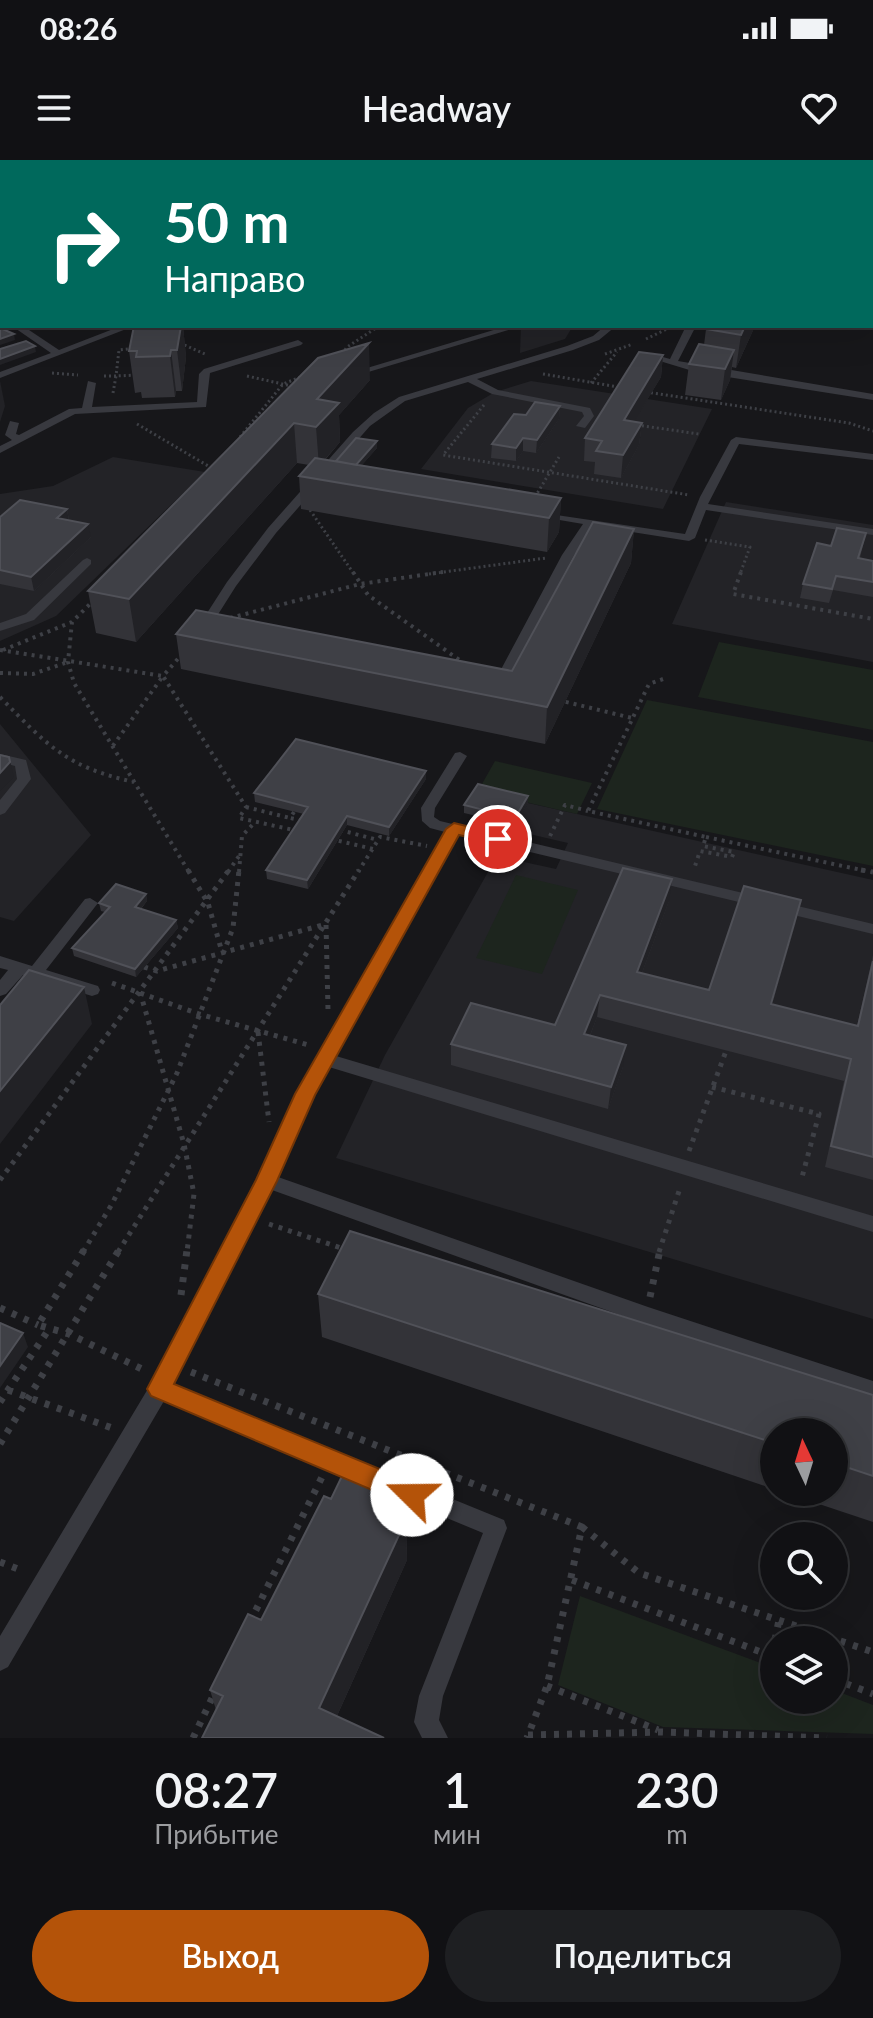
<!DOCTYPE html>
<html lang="ru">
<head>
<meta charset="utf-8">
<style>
	:root { --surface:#111114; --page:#1e1f22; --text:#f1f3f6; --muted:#9c9da0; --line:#303134; --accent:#b45309 }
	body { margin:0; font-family:Lato,sans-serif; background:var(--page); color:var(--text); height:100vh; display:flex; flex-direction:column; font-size:30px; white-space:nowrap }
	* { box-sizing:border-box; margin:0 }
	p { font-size:26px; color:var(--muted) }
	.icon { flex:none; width:44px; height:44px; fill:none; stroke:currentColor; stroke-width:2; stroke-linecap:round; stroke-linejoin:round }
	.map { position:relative; height:1578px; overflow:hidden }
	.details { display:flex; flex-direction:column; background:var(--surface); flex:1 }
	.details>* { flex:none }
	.hud { position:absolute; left:0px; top:0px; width:874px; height:168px; box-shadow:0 8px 32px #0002,0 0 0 2px var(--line); background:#00695c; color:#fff; overflow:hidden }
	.needle { width:52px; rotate:356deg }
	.fabs { position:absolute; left:760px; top:1258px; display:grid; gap:16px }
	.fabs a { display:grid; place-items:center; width:88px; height:88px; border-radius:50%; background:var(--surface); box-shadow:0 8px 32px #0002,0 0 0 2px var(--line); font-size:40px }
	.pin { position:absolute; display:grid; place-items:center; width:68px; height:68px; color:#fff; margin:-34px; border:4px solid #fff; border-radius:50%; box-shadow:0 2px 8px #0007 }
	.me { position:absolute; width:88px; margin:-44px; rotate:292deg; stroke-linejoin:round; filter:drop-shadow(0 0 6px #0008) }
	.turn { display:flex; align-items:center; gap:28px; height:168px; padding:0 32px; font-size:36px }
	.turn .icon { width:104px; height:104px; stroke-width:2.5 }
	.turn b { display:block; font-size:56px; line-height:68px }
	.eta { display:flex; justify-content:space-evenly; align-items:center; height:136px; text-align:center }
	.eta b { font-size:48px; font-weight:600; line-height:56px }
	.action { display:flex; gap:16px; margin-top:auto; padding:16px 32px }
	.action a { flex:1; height:92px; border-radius:48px; background:var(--accent); color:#fff; font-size:32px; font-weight:600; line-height:92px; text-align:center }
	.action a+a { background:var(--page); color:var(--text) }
	.status { display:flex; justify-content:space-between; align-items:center; height:56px; padding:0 40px; background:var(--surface); direction:ltr }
	.status svg { height:22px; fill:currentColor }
	header { display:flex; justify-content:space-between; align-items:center; height:104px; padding:0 32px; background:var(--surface); font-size:36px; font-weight:600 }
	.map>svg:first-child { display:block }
</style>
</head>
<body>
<div class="status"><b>08:26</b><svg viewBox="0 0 49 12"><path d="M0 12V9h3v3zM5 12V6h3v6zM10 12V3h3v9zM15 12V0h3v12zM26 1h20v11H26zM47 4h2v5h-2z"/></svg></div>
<header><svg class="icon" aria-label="menu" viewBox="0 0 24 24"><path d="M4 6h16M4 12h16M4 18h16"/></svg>Headway<svg class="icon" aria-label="heart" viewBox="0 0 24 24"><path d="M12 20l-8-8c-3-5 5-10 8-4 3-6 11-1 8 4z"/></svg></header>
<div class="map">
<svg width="873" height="1578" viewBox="0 0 873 1578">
	<rect width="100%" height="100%" fill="#17171a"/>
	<path fill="#232327" d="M531,221L712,249L663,349L421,309L468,248L495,232Z
		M113,297L205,312L56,456L0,481V334L53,326Z
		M726,342L873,365V502L672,464Z
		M0,564L91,675L14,761L0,757Z
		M528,643L873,720V1159L336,998L385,895L497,696L556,709L568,683L512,670Z"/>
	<path fill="#1d251e" d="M527,0H873V98L872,2H522Z
		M719,482L873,510V570L698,537Z
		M647,540L873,582V706L597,649Z
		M495,601L592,623L577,654L478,631Z
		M516,715L578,730L542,814L476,798Z
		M580,1436L774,1508V1540H834V1530L873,1545V1574L663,1567L558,1525Z"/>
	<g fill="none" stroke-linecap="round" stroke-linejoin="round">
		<path stroke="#3e4046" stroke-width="3" stroke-dasharray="2 3" stroke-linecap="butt" d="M196,0L201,2
			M591,0L594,2
			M0,2L10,0
			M212,2L219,0
			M241,2L264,0
			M573,2L577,0
			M766,2H839
			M849,166L873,168
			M646,179L669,168
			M180,183L207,195
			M342,194L347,187L379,166
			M605,194L633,184
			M52,213L78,215
			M543,214L624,228
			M104,216H116L119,190L135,188
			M247,216L296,227
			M591,223L617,192
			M646,232L849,263L873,271
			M113,233L116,216L137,215
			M484,245L443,295L689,335
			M137,264L215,310
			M637,265L699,274
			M240,277L283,224L303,216
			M535,337L559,297
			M310,350L354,414
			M705,380L750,387L740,414
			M429,414L546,398"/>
		<path stroke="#3e4046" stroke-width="4" stroke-dasharray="3 5" stroke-linecap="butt" d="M353,412L368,435L465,504
			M741,412L733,434L873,459
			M95,439L72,462L68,502L74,523L189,712
			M230,458L360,424L443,412
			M0,490L163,516L112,587
			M3,490L72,462
			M183,493L163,516L246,647L239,658L298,671
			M0,513L33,514L65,503
			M663,519L649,524L588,651L706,677L703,686L734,692L732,697L700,691L694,709
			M0,537C47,585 66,607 134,622
			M558,540L632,558
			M246,647L290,658
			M294,652L290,658L304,661
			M340,670L378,680
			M550,676L565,645L588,651
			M706,677L871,712
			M331,679L373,689
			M228,712L239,696
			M239,712L242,676L255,662
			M358,712L380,677L427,686"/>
		<path stroke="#3e4046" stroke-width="5" stroke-dasharray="4 6" stroke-linecap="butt" d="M188,710L208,743L222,792
			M861,710L873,712
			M144,807L157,811L326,764L328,850
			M112,823L199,854L312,886
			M140,832L184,984L194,1034L187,1092
			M258,872L269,962
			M712,927L819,954L801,1021
			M689,991L726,891
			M0,1020L229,710
			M269,1064L347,1090
			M83,1092L112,1044L177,913L233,768L239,710
			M118,1092L359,710
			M659,1092L680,1028"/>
		<path stroke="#3e4046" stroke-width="7" stroke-dasharray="5 8" stroke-linecap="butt" d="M84,1090L38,1165L69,1174L144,1210
			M181,1135L187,1090
			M650,1137L660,1090
			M0,1148L38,1165
			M191,1212L582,1367L547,1526L527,1578
			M8,1230L112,1268
			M0,1242L49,1169
			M0,1284L119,1090
			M582,1367L639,1413L873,1492
			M0,1402L23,1411
			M572,1420L774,1497
			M250,1462L322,1317
			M775,1480L779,1460
			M834,1519L873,1534
			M547,1526L658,1570
			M528,1575L662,1572L827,1578
			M193,1578L215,1532"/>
		<path fill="#38393f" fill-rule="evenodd" d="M872,79H873V83H872Z
			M872,135H873V141H872Z
			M12,166H23L59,190L121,166H134L0,218V212L51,193Z
			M507,166H522L355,216L347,214Z
			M605,166H616L599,180L573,190L477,219L498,230L590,248L594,256L585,268L576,266L584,256L582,252L492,234L468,222L405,241L370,266L276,373L236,426L212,464V473H204L200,464L227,422L268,368L353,272L374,253L399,237L567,186L593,176Z
			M686,166H696L678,201L873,234V240L696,212L640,195L645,192L670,199Z
			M298,180L303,183L301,185L210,213L206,247L75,254L0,293V286L12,280L5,275L10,261L19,263L16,274L19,275L69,249L82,248L88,221L96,223L92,247L197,242L199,214L204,209Z
			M736,277L873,294V300L739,284L708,344L873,369V375L706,350L695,378L689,381L594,366L574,395L508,519L498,528H488L486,525L497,517L562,395L583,364L536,356V352L685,374L700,337L731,280Z
			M87,398L91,400V404L34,460L0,471V463L26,454L83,400Z
			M460,592L467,596L435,648L434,657L440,661L873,764V774L459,675L336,896L873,1056V1072L329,907L313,935L278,1017L648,1147L873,1221V1241L648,1165L272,1030L173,1225L504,1360L507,1368L443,1536L439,1560L448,1578H422L414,1562L419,1536L483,1373L164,1241L8,1507L0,1511V1476L158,1212L258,1020L296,934L437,690L445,672L430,668L422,661L421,648L455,593Z
			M0,594L26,600L31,619L5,653L0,655V640L17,619L15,606L0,602Z
			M90,738L98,743L46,810L98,826L100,830L98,834L92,836L23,815L6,834L0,836V820L8,810L0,808V796L32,806L85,739Z"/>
		<path stroke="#4b4d54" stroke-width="3" stroke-dasharray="5 4" stroke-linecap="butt" d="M293,2L299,0
			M413,2L419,0"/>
	</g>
	<path fill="#333338" d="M183,166L186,197L182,231H176L175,237L142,238L141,232L135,233L129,191Z
		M755,166L736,208L732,207L730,220L721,240L685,235L689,204L704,185L706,169Z
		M663,195L661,217L634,261L642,263L639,285L621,318L594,314L595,302L584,301L585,278Z
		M318,198L370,220L339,255L340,282L325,300L336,301L377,281V288L361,306L561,338L559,372L547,392L301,349L299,316L309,305L297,303L136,482L96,473L88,431Z
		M560,246L559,259L536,293L523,291L516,301L491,298L492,284L526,255Z
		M67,349L69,360L91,377L34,431L0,424V357Z
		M634,369L631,403L545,584L181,509L176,474L512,511Z
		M866,373L860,398L873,401V437L833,430L829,443L800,438L803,424L831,386Z
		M426,619L389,676L347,665L308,729L267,719L266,710L304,654L255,642L254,633Z
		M528,643L515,665L464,653V645Z
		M146,734L147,741L141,749L176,760L178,768L136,817L74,796L72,788L105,752L101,751L99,743Z
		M669,741L642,813L709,830L796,762L772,845L857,866L873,795V1020L825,1007L844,921L597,857L590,876L623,907L608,949L451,905V884L555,865Z
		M318,1134L873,1235V1362L783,1332H834V1272H774V1329L322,1177Z
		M331,1339L402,1341L403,1359L406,1360L407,1400L337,1556L216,1550L210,1530L261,1460Z"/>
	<path fill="#222226" d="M181,166H183L186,197L182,231L177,190Z
		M521,166H573L565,179L520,193Z
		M745,166H755L736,208L741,175Z
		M14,174L15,180L0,185V179Z
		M369,183L370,220L339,255L340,282L319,306L316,267L317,239Z
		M35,186L36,192L0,205V199Z
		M171,190L176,231L175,237L170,196Z
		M734,190L730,220L721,240L725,209Z
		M663,195L661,217L622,282L624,260Z
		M0,221L5,246L0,262Z
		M560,246L559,259L536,293L537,280Z
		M294,263L297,303L136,482L129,439Z
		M642,263L639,285L621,318L623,295Z
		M523,278V291L516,301V288Z
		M377,281V288L355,313V306Z
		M561,338L559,372L547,392L549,358Z
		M67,349L69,362L57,358Z
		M88,364L91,377L34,431L31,417Z
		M634,369L631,403L545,584L547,547Z
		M9,597L14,617L0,631V613Z
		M426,611V619L389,676V667Z
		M528,636V643L515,665V658Z
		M347,656V665L308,729L307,720Z
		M672,719L669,741L634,834L637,812Z
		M146,734L147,741L136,754L135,747Z
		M801,740L796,762L766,866L771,844Z
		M176,760L178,768L136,817L135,809Z
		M84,827L92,864L0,984V931Z
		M600,835L597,857L582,896L584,874Z
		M626,885L623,907L608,949L611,927Z
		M23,1173L28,1187L0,1228V1206Z
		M402,1341L403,1366L406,1360L407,1400L327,1578L319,1548L395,1356Z"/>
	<path fill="#3f4046" stroke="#505158" stroke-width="2" d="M134,166H181L177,190H171L170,196L136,197L137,191H129Z
		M707,166H745L741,175L706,169Z
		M0,168L14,174L0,179Z
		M26,181L35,186L0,199V189Z
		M369,183L317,239L339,243L316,267L294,263L129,439L88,431L318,198Z
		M699,184L734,190L725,209L689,204Z
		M639,192L663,195L624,260L642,263L623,295L596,291L602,281L585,278Z
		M535,242L560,246L537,280L523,278L516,288L492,284L514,254L526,255Z
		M356,278L377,281L356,305L336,301Z
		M315,298L561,338L549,358L299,316Z
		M20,340L67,349L57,358L88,364L31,417L0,410V357Z
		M593,362L634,369L547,547L176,474L196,450L512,511Z
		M837,368L866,373L858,398L873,401V422L836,416L832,429L803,424L817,383L831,386Z
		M296,579L426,611L389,667L347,656L307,720L266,710L308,647L254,633Z
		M0,595L9,597L10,602L0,613Z
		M478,624L528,636L515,658L464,645Z
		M623,708L672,719L637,812L709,830L744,726L801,740L771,844L858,866L873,801V997L831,986L851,899L600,835L584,874L626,885L611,927L451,884L471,843L555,865Z
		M116,724L146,734L135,747L176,760L135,809L72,788L110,747L99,743Z
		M29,810L84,827L0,931V845Z
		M350,1071L873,1235V1316L834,1303V1272H774V1283L318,1134Z
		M0,1163L23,1173L0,1206Z
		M342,1316L402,1341L395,1356L406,1360L319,1548L384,1578H202L223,1536L210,1530L248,1454L261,1460L324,1336L331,1339Z"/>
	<path fill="#b45309" stroke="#753606" stroke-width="2" d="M454,663L504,675L506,679L498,685L459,675L315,935L277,1021L174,1224L421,1326L425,1335L421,1343L412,1347L151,1236L147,1229L256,1020L295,934L446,669Z"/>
</svg>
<div class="fabs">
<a><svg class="needle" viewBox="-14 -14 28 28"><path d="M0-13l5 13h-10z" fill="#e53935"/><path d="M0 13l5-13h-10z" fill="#9c9da0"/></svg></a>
<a><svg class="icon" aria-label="search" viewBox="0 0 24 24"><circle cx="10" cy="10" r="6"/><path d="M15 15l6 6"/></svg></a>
<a><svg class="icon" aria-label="layers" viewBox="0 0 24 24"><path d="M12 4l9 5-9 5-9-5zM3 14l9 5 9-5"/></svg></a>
</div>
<div class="pin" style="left:498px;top:679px;background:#d93025"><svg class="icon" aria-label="arrive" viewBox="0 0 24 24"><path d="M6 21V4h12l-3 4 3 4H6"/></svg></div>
<svg class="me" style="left:412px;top:1335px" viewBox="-20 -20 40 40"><circle r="19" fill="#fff"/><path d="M0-13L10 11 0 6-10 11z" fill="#b45309"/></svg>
<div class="hud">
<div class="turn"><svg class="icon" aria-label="right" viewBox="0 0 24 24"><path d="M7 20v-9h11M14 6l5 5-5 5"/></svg><div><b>50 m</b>Направо</div></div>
</div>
</div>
<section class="details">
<div class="eta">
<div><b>08:27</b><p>Прибытие</p></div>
<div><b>1</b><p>мин</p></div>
<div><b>230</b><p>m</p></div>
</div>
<div class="action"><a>Выход</a><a>Поделиться</a></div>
</section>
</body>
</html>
